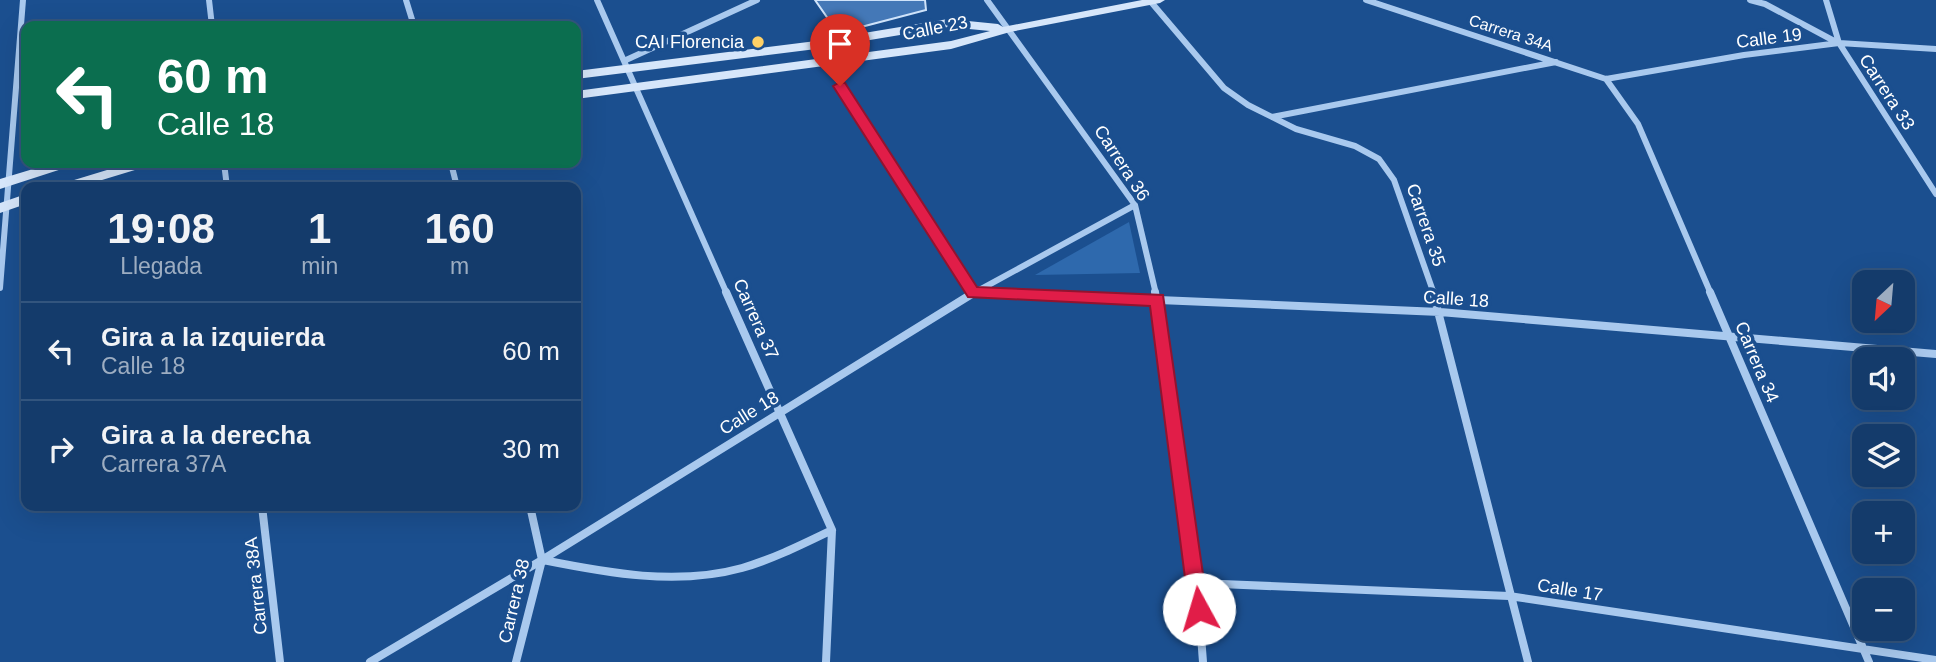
<!DOCTYPE html>
<html lang="es">
<head>
<meta charset="utf-8">
<style>
	:root { --surface:#143b6b; --page:#1d4271; --text:#f1f3f6; --muted:#9dadc1; --line:#33557e }
	body { margin:0; font-family:Arial,sans-serif; background:var(--page); color:var(--text); height:100vh; display:flex; flex-direction:column; font-size:26px; white-space:nowrap }
	* { box-sizing:border-box; margin:0 }
	p { font-size:23px; color:var(--muted) }
	.icon { flex:none; width:38px; height:38px; fill:none; stroke:currentColor; stroke-width:2; stroke-linecap:round; stroke-linejoin:round }
	.map { position:relative; flex:1; overflow:hidden }
	.drawer { position:absolute; left:21px; top:182px; width:560px; height:329px; display:flex; flex-direction:column; background:var(--surface); border-radius:14px; box-shadow:0 7px 28px #0002,0 0 0 2px var(--line) }
	.drawer>* { flex:none }
	.hud { position:absolute; left:21px; top:21px; width:560px; height:147px; border-radius:14px; box-shadow:0 7px 28px #0002,0 0 0 2px var(--line); background:#0b6e4f; color:#fff; overflow:hidden }
	.needle { width:46px; rotate:206deg }
	.fabs { position:absolute; left:1852px; top:270px; display:grid; gap:14px }
	.fabs a { display:grid; place-items:center; width:63px; height:63px; border-radius:14px; background:var(--surface); box-shadow:0 7px 28px #0002,0 0 0 2px var(--line); font-size:35px }
	.pin { position:absolute; display:grid; place-items:center; width:60px; height:60px; color:#fff; margin:-72px -30px; border-radius:50% 50% 50% 0; rotate:-45deg; box-shadow:0 0 7px #0007 }
	.pin .icon { rotate:45deg }
	.me { position:absolute; width:77px; margin:-38px; rotate:354deg; stroke-linejoin:round; filter:drop-shadow(0 0 5px #0008) }
	.turn { display:flex; align-items:center; gap:24px; height:147px; padding:0 21px; font-size:32px }
	.turn .icon { width:91px; height:91px; stroke-width:2.5 }
	.turn b { display:block; font-size:49px; line-height:60px }
	.eta { display:flex; justify-content:space-evenly; align-items:center; height:119px; text-align:center }
	.eta b { font-size:42px; font-weight:600; line-height:49px }
	ul { padding:0; list-style:none }
	li { display:flex; align-items:center; gap:21px; height:98px; padding:0 21px; border-top:2px solid var(--line) }
	li div { flex:1 }
	li b { display:block; font-size:26px }
	li em { font-style:normal }
	.map>svg:first-child { display:block }
</style>
</head>
<body>
<div class="map">
<svg width="1936" height="662" viewBox="0 0 1936 662">
	<rect width="100%" height="100%" fill="#1b4f8f"/>
	<path fill="#2e69ad" d="M1129,222L1140,273L1035,275Z"/>
	<path fill="#4478b7" stroke="#cfe3fa" stroke-width="2" d="M815,0H925L926,10L838,33Z"/>
	<g fill="none" stroke-linecap="round" stroke-linejoin="round">
		<path stroke="#a9c9ee" stroke-width="6" d="M209,0L212,26
			M406,0L414,26
			M597,0L727,294
			M987,0L1135,205L1156,294
			M1366,0L1606,79L1744,55L1839,43L1936,49
			M1750,0L1765,4L1838,43
			M1826,0L1839,43L1936,194
			M1151,2L1224,88L1248,105L1296,129L1355,146L1379,159L1394,180L1434,294
			M816,45L973,293L987,294
			M626,60L757,0
			M1606,79L1638,124L1711,294
			M1272,117L1556,62
			M224,163L227,187
			M451,163L457,187
			M0,288L23,0
			M972,294L1135,205"/>
		<path stroke="#a9c9ee" stroke-width="8" d="M726,292L832,530L826,662
			M972,292L1440,312L1936,354
			M1155,292L1197,583L1203,662
			M1433,292L1528,662
			M1710,292L1869,662
			M262,506L280,662
			M543,560C608,573 677,586 742,568C773,559 803,544 832,530
			M1197,583L1509,596L1936,660
			M370,662L542,560L975,292
			M516,662L542,560L530,506"/>
		<path fill="#d6e6fa" fill-rule="evenodd" d="M1142,0H1165L1160,3L1010,32L951,49L576,99V91L951,41L990,31L948,27L816,49L576,79V71L816,41L948,19L998,24L1003,27Z
			M53,163H73L71,166L0,189V179Z
			M130,163H150L148,166L79,187H59L61,184Z
			M26,194V204L0,213V203Z"/>
	</g>
	<path fill="#e11d48" stroke="#92132f" stroke-width="2" d="M840,82L845,83L977,287L1163,295L1208,609L1205,616L1199,618L1192,616L1189,609L1150,306L968,297L833,86Z"/>
	<circle fill="#ffd166" stroke="#1b4f8f" stroke-width="2.5" cx="758" cy="42" r="7"/>
	<g text-anchor="middle" dominant-baseline="central" stroke-width="7" stroke-linejoin="round" paint-order="stroke">
		<g font-size="16" fill="#fff" stroke="#1b4f8f">
			<text transform="translate(1511 33) rotate(18)">Carrera 34A</text>
		</g>
		<g font-size="18" fill="#fff" stroke="#1b4f8f">
			<text transform="translate(935 28) rotate(-11)">Calle 23</text>
			<text transform="translate(1769 38) rotate(-7)">Calle 19</text>
			<text transform="translate(1887 92) rotate(57)">Carrera 33</text>
			<text transform="translate(1122 163) rotate(57)">Carrera 36</text>
			<text transform="translate(1426 225) rotate(71)">Carrera 35</text>
			<text transform="translate(1456 299) rotate(4)">Calle 18</text>
			<text transform="translate(756 319) rotate(66)">Carrera 37</text>
			<text transform="translate(1757 362) rotate(67)">Carrera 34</text>
			<text transform="translate(749 413) rotate(-32)">Calle 18</text>
			<text transform="translate(256 586) rotate(-96)">Carrera 38A</text>
			<text transform="translate(1570 590) rotate(9)">Calle 17</text>
			<text transform="translate(514 601) rotate(-77)">Carrera 38</text>
		</g>
		<g font-size="18" fill="#fff" stroke="#1b4f8f" text-anchor="end">
			<text x="744" y="42">CAI Florencia</text>
		</g>
	</g>
</svg>
<div class="fabs">
<a><svg class="needle" viewBox="-14 -14 28 28"><path d="M0-13l5 13h-10z" fill="#e53935"/><path d="M0 13l5-13h-10z" fill="#9dadc1"/></svg></a>
<a><svg class="icon" aria-label="sound" viewBox="0 0 24 24"><path d="M4 9h4l5-4v14l-5-4H4zM17 9q2 3 0 6"/></svg></a>
<a><svg class="icon" aria-label="layers" viewBox="0 0 24 24"><path d="M12 4l9 5-9 5-9-5zM3 14l9 5 9-5"/></svg></a>
<a>+</a>
<a>−</a>
</div>
<div class="pin" style="left:840px;top:86px;background:#d93025"><svg class="icon" aria-label="arrive" viewBox="0 0 24 24"><path d="M6 21V4h12l-3 4 3 4H6"/></svg></div>
<svg class="me" style="left:1199px;top:609px" viewBox="-20 -20 40 40"><circle r="19" fill="#fff"/><path d="M0-13L10 11 0 6-10 11z" fill="#e11d48"/></svg>
<div class="hud">
<div class="turn"><svg class="icon" aria-label="left" viewBox="0 0 24 24"><path d="M17 20v-9H6M10 6l-5 5 5 5"/></svg><div><b>60 m</b>Calle 18</div></div>
</div>
<section class="drawer">
<div class="eta">
<div><b>19:08</b><p>Llegada</p></div>
<div><b>1</b><p>min</p></div>
<div><b>160</b><p>m</p></div>
</div>
<ul>
<li><svg class="icon" aria-label="left" viewBox="0 0 24 24"><path d="M17 20v-9H6M10 6l-5 5 5 5"/></svg><div><b>Gira a la izquierda</b><p>Calle 18</p></div><em>60 m</em></li>
<li><svg class="icon" aria-label="right" viewBox="0 0 24 24"><path d="M7 20v-9h11M14 6l5 5-5 5"/></svg><div><b>Gira a la derecha</b><p>Carrera 37A</p></div><em>30 m</em></li>
</ul>
</section>
</div>
</body>
</html>
